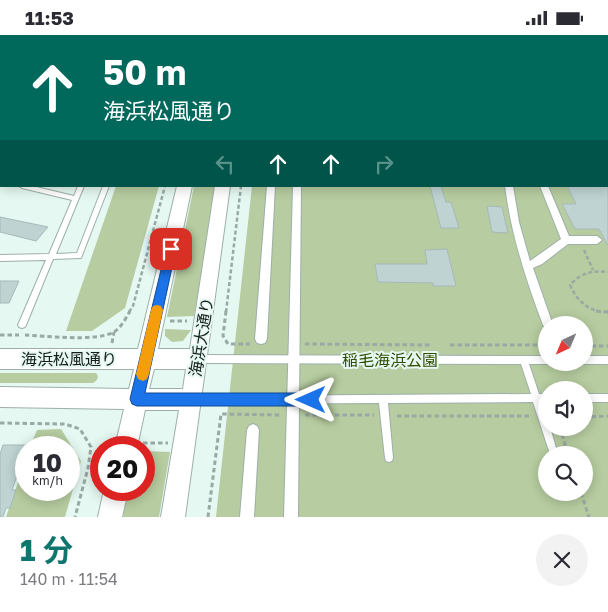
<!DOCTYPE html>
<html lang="ja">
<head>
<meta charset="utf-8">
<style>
	:root { --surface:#fff; --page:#f2f2f3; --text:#2b2b33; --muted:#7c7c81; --accent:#0f766e }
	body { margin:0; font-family:"Golos Text","Noto Sans JP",sans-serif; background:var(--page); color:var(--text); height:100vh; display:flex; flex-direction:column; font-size:19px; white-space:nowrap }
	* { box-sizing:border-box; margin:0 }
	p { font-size:16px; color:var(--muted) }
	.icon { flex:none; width:28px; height:28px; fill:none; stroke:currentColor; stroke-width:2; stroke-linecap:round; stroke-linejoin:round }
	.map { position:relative; height:482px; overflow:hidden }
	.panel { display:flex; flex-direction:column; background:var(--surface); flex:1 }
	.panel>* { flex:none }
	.hud { position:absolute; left:0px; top:0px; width:609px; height:152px; box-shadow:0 2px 12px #0003; background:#00695c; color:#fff; overflow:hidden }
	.needle { width:32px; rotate:224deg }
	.fabs { position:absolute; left:538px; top:281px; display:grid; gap:10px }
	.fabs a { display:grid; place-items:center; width:55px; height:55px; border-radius:50%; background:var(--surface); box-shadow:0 2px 12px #0003; font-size:25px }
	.speed { position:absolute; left:15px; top:401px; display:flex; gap:10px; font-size:25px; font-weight:700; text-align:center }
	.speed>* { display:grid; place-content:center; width:65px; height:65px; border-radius:50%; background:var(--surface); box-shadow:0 2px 12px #0003; line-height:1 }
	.speed small { font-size:12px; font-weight:400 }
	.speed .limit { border:8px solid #d22; background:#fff; color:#111 }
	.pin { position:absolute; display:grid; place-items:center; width:42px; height:42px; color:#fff; margin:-21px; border-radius:10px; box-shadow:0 2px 8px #0006 }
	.me { position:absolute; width:55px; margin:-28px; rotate:270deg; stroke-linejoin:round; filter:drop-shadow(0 0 4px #0008) }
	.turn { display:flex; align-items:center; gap:18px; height:105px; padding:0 20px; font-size:22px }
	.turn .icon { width:65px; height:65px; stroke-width:2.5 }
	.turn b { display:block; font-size:35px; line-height:42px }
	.lanes { display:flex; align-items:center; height:48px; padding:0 20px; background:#0003; justify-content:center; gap:25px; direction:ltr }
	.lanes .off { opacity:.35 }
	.round { display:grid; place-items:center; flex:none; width:52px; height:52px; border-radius:26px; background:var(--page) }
	.headline { display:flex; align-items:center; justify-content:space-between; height:85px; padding:0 20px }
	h1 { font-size:30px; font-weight:700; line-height:38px; color:var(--accent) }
	.status { display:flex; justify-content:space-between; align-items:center; height:35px; padding:0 25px; background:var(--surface); direction:ltr }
	.status svg { height:14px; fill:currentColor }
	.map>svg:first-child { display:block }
</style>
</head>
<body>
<div class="status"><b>11:53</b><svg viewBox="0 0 49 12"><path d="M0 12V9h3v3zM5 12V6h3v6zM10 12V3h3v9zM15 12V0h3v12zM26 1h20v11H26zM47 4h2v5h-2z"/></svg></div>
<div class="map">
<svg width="608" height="482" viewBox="0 0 608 482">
	<rect width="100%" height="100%" fill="#e5f8f2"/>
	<path fill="#b7cca0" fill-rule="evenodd" d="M267,0H608V482H216L252,151H608V1ZM546,290H584V328H546ZM546,355H584V392H546ZM546,420H584V458H546Z
		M116,151H159L125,273L92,296H66Z
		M194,151H216L194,281L167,282Z
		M165,294L191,295L183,306L172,307L165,301Z
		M0,338H96L98,341L97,345L93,348H0Z
		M61,394L81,426L65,482H6L26,424V455H69V412H30L37,395Z
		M144,416L170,417L159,482H123L128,455H144Z"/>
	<path fill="#bfd3d3" stroke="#a6b9b9" d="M430,151H441L446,167H451L459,193H441Z
		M567,151H608V211L599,194H575L562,169H576Z
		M487,171L502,172L508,198L492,197Z
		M0,182L48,192L36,206L0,197Z
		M447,214L456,251H433V248L378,247L375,229H427L425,215Z
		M0,246H19L9,268H0Z
		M3,410H28L12,455H16L10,473H6L3,482H0V419Z"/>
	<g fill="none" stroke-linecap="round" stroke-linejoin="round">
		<defs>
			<path id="service" d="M12,0H16L17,1H13Z
				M99,0H111L112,1H101Z
				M142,0H146V1H142Z
				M161,0H165V1H161Z
				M0,40H1V43H0Z
				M0,144H1V148H0Z
				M19,151H32L74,161L78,151H84L56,219L77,218L103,151H109L81,223L53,224L26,290L25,292L22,293L19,292L18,290L46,225L0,226V220L49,219L72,165L22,153Z
				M199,320L546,321V328H549L546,329H529L539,359H546V367H542L546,382V392H550L556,413L555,416L552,417L549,416L533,367L388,368L393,423L392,426L389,427L386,426L385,423L379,368L192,369L189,368L188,365L189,362L192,361L531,359L521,329L199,328L196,327L195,324L196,321Z
				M584,321H608V329H584L581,328H584Z
				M584,359H608V367H584Z"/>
			<path id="pedestrian" d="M277,0H283V1H277Z
				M399,0H405V1H399Z
				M267,151H275L267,304L265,308L261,309L257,308L255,304Z
				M293,151H301L298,482H284Z
				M505,151H513L519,187L530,226L561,204L540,151H548L569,201H597L602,205L597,209H568L542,229L533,233L553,290H546V294L543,290C526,245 511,199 505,151Z
				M253,389L257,391L259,395L254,482H240L247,395L249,391Z"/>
			<path id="tertiary" d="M242,0H252V1H242Z
				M177,151H192L158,314H190L215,151H230L185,482H161L179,375H145L137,412H115L124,374L0,372V352L129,354L134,334H0V314H138ZM154,334H186L183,354H149Z
				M104,455H128L122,482H98Z"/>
		</defs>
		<use href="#service" stroke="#9dafa9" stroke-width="2"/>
		<use href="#pedestrian" stroke="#9dafa9" stroke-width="2"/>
		<use href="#tertiary" stroke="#9dafa9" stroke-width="2"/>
		<path stroke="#9aa9a4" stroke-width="2" stroke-dasharray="2.5 2" stroke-linecap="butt" d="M60,1L62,0"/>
		<path stroke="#9aa9a4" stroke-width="2.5" stroke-dasharray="4 2.5" stroke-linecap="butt" d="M584,215L593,235
			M129,277L133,271L165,151
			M226,277L241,151
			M601,277C586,274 576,264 570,250C581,238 592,235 608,237
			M604,277H608"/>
		<path stroke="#9aa9a4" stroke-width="3" stroke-dasharray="4.5 3" stroke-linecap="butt" d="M226,276L223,301L228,309H250
			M596,276L608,277
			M170,286H187
			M0,300H19
			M25,300C46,301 96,307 114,297C121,293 126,283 130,276
			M112,308L114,297
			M305,309L432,310
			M450,310H546
			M584,311H608
			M305,380H374
			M397,381H531
			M584,382L608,381
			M0,388L65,389L80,394L91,412L88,433L75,482
			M560,392L568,420
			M143,408H168
			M581,458L589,482
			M208,482L221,379L281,380"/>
		<use href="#service" fill="#fff" fill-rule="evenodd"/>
		<use href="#pedestrian" fill="#fff" fill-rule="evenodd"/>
		<use href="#tertiary" fill="#fff" fill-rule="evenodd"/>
	</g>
	<path fill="#1a73e8" stroke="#114b97" d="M171,210L176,214L145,358H311L315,360L317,365L315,369L311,371H137L132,369L130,364L166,214Z"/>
	<path fill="#f59e0b" d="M157,270L161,271L163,275L149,339L147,344L143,346L138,344L136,339L151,275L153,271Z"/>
	<g text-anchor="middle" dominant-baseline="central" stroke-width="4" stroke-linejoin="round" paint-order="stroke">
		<g font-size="16" fill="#151c19" stroke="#e5f8f2">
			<text transform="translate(201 302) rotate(-81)">海浜大通り</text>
			<text x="69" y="324">海浜松風通り</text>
		</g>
		<g font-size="16" fill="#324c00" stroke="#e5f8f2">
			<text x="390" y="325">稲毛海浜公園</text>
		</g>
	</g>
</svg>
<div class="fabs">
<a><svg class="needle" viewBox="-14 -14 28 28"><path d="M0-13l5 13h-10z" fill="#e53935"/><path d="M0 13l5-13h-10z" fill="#7c7c81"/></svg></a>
<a><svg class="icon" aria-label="sound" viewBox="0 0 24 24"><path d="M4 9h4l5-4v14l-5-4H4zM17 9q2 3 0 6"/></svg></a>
<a><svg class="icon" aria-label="search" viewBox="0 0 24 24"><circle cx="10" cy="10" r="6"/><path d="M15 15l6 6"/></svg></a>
</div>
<div class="speed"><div>10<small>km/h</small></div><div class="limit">20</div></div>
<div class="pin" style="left:171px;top:214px;background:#d93025"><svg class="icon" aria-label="arrive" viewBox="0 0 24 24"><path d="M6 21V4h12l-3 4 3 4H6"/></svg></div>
<svg class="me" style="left:311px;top:365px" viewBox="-20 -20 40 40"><path d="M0-17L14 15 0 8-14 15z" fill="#1a73e8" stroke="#fff" stroke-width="4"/></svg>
<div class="hud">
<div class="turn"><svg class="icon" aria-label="ahead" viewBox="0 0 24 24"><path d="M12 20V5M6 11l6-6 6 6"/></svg><div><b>50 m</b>海浜松風通り</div></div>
<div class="lanes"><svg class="icon off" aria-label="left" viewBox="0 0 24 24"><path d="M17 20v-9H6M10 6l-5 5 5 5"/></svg><svg class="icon" aria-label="ahead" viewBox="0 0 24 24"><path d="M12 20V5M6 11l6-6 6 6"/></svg><svg class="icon" aria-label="ahead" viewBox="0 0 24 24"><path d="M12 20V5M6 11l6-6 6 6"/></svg><svg class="icon off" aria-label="right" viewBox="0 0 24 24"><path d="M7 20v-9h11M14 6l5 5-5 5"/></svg></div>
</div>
</div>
<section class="panel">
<div class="headline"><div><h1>1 分</h1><p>140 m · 11:54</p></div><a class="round"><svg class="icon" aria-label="close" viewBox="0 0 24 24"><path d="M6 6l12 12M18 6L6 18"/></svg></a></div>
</section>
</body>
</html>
